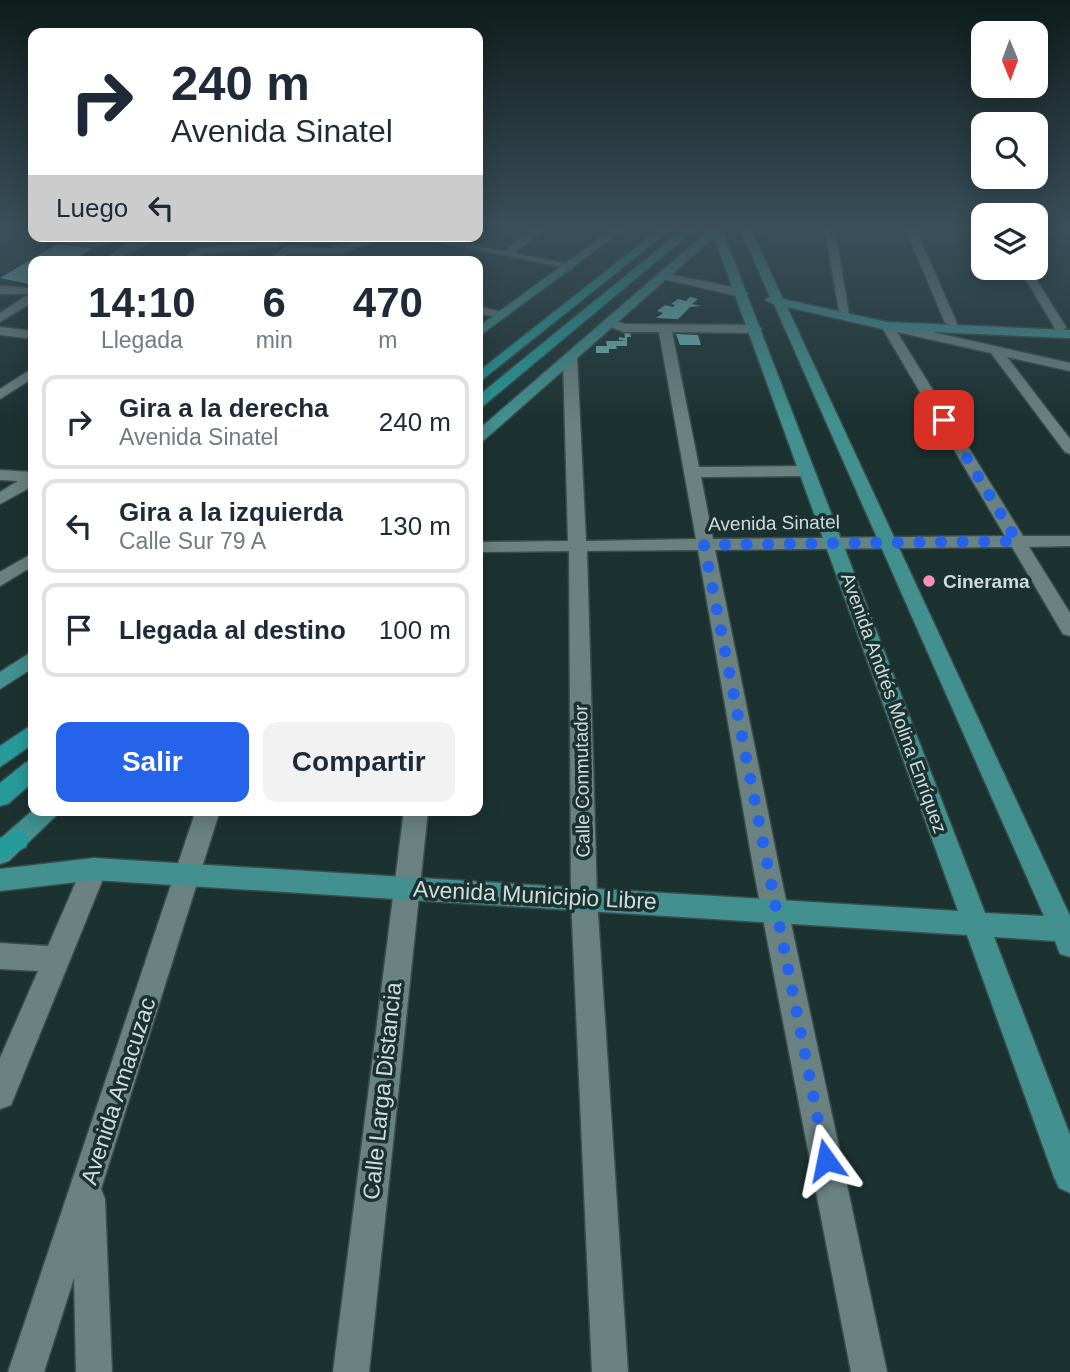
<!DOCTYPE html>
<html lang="es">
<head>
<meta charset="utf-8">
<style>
	:root { --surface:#fff; --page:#f2f2f3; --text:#1f2937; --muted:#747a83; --line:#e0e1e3; --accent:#2563eb }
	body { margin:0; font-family:Arial,sans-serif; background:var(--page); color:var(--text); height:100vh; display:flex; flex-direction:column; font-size:26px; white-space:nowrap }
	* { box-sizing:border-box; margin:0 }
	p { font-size:23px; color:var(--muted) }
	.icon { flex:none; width:38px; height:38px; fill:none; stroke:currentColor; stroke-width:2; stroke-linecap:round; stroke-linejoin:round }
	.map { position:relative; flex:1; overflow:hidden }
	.drawer { position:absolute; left:28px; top:256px; width:455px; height:560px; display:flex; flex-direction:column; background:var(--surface); border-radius:14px; box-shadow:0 4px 18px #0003 }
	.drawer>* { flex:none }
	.banner { position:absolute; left:28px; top:28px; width:455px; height:214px; border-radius:14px; box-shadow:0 4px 18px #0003; background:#fff; color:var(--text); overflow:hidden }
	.needle { width:46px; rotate:179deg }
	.controls { position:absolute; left:971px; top:21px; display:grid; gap:14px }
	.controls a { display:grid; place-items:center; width:77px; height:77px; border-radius:14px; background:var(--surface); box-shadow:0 4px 18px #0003; font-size:35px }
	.pin { position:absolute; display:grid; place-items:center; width:60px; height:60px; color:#fff; margin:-30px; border-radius:14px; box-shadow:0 4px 10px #0006 }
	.me { position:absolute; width:77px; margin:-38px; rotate:348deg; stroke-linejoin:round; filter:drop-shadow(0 0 5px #0008) }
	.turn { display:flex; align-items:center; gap:24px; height:147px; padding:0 28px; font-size:32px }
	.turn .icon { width:91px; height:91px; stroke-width:2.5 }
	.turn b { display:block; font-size:49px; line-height:60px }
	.then { display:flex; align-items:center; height:66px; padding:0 28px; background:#0003; gap:14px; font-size:26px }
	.eta { display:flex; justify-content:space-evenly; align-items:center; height:119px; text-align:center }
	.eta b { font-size:42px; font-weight:600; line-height:49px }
	.primary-button { display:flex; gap:14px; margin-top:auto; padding:14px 28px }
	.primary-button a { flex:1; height:80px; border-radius:14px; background:var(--accent); color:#fff; font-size:28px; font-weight:600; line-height:80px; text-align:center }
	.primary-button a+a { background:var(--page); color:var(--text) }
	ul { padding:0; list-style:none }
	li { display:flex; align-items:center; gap:21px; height:94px; margin:0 14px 10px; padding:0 14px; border:4px solid var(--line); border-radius:14px }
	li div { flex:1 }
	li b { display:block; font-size:26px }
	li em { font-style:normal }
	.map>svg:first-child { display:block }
</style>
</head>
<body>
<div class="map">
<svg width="1070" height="1372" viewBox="0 0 1070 1372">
	<rect width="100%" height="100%" fill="#1c3231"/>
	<path fill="#6fbbb9" d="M57,244L93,248L72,261H33V285L0,278Z
		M690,297L698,299L692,304L701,306L690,307L678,319L656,318L663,313L657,311L665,305L673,307L675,305L671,304L678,299L686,301Z
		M624,331H630L631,337H627V346H616L617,349H609V353H596V346H607L606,341H626L619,340V337L625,338Z
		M676,334L698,335L701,345H680Z"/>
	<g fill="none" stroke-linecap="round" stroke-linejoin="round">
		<defs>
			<path id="minor" d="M532,230H544L514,253L572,265V269L408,236H430L508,252V248Z
				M825,230H835L849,314L839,311Z
				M906,230H916L957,323L955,326L945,323Z
				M48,236L97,241L108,236H123L98,247L50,242L45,239Z
				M145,236H160C148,245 117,261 104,261L124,245Z
				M367,236H380L368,244L343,253H288L278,261H266L286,246L332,248Z
				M274,242L279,245L278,247L202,254L190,261H177L199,248Z
				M1019,268H1029L1066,327L1064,330H1056Z
				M663,273L742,289L748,293L742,297L659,278L657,276Z
				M0,286L33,288V302L0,322V313L29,294H0Z
				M478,306L509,314L503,318L478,314Z
				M606,319L625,324L756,325L762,329L756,333L672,332L699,467L806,466L814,471L806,476L701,477L713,539L1005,536L881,326L887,322L1070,363V371L1007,357L1070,439V454L1065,452L991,353L897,332L1023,536H1070V546L1029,547L1070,613V636L1063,634L1012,547L715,550L780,872L887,1372H851L754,872L698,550L587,551L597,898L628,1372H592L571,898L569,551L478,552V542L568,541L563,357L570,353L577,357L586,541L696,539L659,332H623L606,325Z
				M0,327L33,331V339L0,335Z
				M33,368V378L0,399V389Z
				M0,470L33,472V486L0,504V492L18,481L0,480Z
				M33,553V566L0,586V572Z
				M196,810H220L101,1189L105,1199L112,1372H76L74,1278L44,1372H8Z
				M404,810H428L369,1372H333Z
				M94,858L103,861L107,869L11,1105L0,1109V1058L38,971L0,969V943L48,946L85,861Z"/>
			<path id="major" d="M611,230H623L478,337V327Z
				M709,230H722L985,913L1044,916L774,304L765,300L770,297L741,230H751L783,299L887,322L1070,330V338L887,330L787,307L1070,916V957L1060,954L1055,941L994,937L1070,1135V1193L1059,1188L1054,1177L967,935L94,880L0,891V869L94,858L958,911L714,237L483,441L478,443V430Z
				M33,651V668L0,689V672Z
				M33,810H62L9,861L0,864V839Z"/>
			<path id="highway" d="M658,230H670L478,383V372Z
				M682,230H694L483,406L478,407V396Z
				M33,724V744L0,767V746Z
				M33,760V782L8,804L0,806V783L25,763Z
				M17,830L26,833L29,840L26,847L0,861V838Z"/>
		</defs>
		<use href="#minor" stroke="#3a4c4c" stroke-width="3"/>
		<use href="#major" stroke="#3a4c4c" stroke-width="3"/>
		<use href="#highway" stroke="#3a4c4c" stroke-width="3"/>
		<use href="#minor" fill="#6a8281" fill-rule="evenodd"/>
		<use href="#major" fill="#429190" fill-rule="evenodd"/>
		<use href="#highway" fill="#279b9a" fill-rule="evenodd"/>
	</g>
	<linearGradient id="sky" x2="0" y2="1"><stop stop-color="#0f1c1b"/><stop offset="0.54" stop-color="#3a4f5a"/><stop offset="1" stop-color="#3a4f5a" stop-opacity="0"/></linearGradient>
	<rect width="1070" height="423" fill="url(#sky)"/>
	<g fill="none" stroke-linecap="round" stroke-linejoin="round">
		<path stroke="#2563eb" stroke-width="12" stroke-dasharray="0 21.6" d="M826,1160L704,545L1017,541L944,420"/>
	</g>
	<circle fill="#fd8ebe" stroke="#1c3231" stroke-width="2.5" cx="929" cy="581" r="7"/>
	<g text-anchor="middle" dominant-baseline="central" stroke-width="7" stroke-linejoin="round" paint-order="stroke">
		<g font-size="19" fill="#cfdcdc" stroke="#1c3231">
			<text transform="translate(774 523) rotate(-1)">Avenida Sinatel</text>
			<text transform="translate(894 703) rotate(70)">Avenida Andrés Molina Enríquez</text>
			<text transform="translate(582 781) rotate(-91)">Calle Conmutador</text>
		</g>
		<g font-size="19" font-weight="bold" fill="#cfdcdc" stroke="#1c3231" text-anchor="start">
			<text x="943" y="581">Cinerama</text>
		</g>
		<g font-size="23" fill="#cfdcdc" stroke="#1c3231">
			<text transform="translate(535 895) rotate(3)">Avenida Municipio Libre</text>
			<text transform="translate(118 1091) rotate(-72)">Avenida Amacuzac</text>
			<text transform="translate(382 1091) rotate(-84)">Calle Larga Distancia</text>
		</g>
	</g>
</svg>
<div class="controls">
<a><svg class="needle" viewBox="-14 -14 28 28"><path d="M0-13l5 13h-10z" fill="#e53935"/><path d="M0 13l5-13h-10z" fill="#747a83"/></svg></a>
<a><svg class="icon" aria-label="search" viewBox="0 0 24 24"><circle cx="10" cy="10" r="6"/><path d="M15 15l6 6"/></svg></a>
<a><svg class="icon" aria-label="layers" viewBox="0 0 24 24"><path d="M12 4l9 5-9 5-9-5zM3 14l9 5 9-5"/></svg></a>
</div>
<div class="pin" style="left:944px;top:420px;background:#d93025"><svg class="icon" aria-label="arrive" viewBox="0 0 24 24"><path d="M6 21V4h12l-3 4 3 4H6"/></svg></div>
<svg class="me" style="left:826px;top:1160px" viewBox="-20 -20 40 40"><path d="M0-17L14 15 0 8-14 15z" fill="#2563eb" stroke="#fff" stroke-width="4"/></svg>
<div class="banner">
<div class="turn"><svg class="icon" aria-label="right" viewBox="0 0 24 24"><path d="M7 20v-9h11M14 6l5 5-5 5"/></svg><div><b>240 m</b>Avenida Sinatel</div></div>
<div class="then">Luego<svg class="icon" aria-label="left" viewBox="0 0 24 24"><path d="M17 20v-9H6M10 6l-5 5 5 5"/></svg></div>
</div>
<section class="drawer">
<div class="eta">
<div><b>14:10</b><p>Llegada</p></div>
<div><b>6</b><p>min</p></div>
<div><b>470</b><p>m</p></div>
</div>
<ul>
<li><svg class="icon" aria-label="right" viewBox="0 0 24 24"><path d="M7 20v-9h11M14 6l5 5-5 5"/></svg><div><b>Gira a la derecha</b><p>Avenida Sinatel</p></div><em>240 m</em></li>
<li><svg class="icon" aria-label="left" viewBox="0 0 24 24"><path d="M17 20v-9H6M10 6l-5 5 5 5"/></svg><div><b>Gira a la izquierda</b><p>Calle Sur 79 A</p></div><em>130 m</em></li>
<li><svg class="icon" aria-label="arrive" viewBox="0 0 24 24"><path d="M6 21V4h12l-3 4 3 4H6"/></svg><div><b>Llegada al destino</b></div><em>100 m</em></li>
</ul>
<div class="primary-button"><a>Salir</a><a>Compartir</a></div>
</section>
</div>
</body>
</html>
